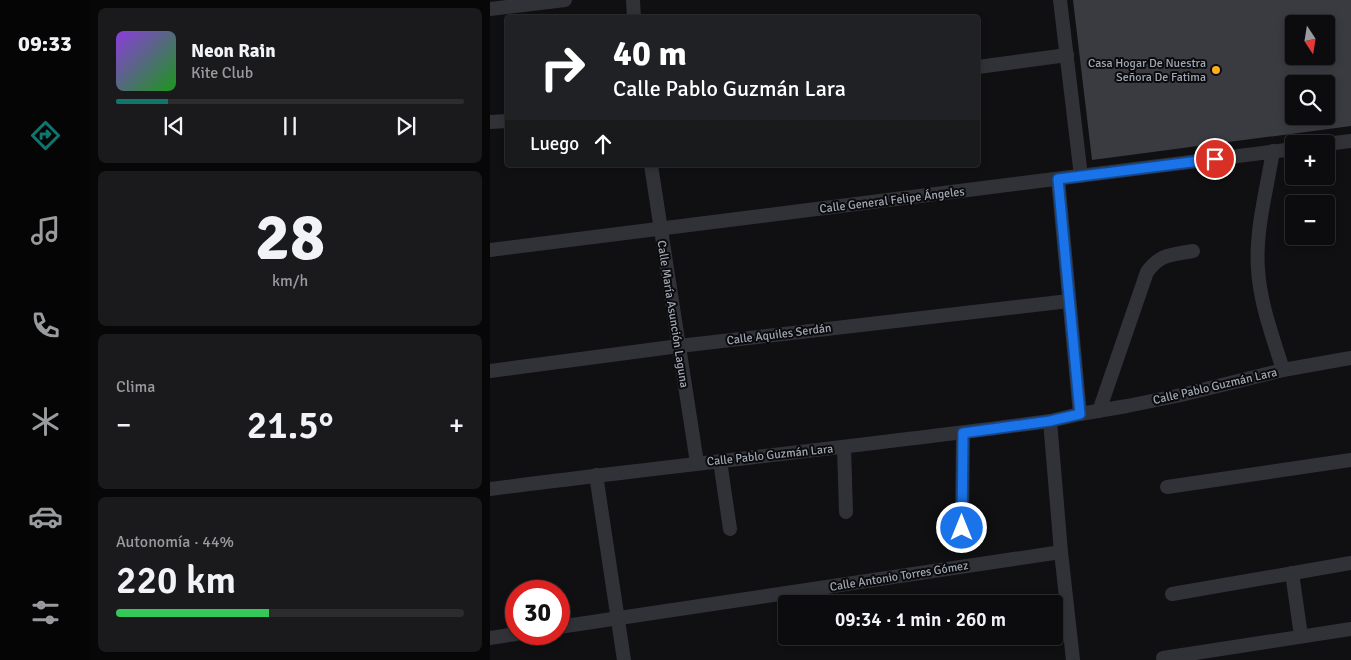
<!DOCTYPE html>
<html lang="es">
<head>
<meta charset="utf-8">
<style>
	:root { --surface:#0c0c0e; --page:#1a1a1c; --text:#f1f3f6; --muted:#9a9b9e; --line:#2c2c2e; --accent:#0f766e }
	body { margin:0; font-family:Signika,sans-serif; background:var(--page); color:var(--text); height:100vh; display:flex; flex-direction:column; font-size:19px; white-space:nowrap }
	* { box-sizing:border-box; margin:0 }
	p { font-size:16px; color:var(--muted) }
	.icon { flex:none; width:28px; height:28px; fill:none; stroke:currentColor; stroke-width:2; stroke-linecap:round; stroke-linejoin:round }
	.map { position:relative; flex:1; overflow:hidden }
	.side { display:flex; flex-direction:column; gap:8px; padding:8px; background:#070708; width:400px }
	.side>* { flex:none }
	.guide { position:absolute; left:15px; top:15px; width:475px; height:152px; border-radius:5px; box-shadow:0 2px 8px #0003,0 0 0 1px var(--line); background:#202124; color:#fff; overflow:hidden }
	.needle { width:32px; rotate:168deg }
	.fabs { position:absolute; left:795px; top:15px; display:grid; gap:10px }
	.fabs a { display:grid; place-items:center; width:50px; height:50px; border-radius:5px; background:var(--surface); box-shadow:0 2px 8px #0003,0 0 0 1px var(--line); font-size:25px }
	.speed { position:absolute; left:15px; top:580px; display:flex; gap:10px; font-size:25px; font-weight:700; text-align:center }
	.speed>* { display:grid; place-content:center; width:65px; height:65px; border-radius:50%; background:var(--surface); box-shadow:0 2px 8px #0003,0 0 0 1px var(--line); line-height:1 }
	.speed .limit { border:8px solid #d22; background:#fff; color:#111 }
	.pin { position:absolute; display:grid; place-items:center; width:42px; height:42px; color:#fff; margin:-21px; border:2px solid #fff; border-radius:50%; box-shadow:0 1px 5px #0007 }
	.me { position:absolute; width:55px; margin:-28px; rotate:0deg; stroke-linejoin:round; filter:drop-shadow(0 0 4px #0008) }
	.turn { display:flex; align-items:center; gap:18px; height:105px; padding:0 25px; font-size:22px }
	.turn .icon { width:65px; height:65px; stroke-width:2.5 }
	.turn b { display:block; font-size:35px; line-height:42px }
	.then { display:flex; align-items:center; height:48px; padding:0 25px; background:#0003; gap:10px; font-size:19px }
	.big { font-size:38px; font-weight:600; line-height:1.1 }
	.side .card { flex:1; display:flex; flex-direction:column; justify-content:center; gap:8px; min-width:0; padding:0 18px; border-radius:8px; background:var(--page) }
	.side .dial { align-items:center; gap:0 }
	.dial b { font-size:65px; line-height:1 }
	.song { display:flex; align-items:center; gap:15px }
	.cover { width:60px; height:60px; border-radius:8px; background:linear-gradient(135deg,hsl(270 70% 55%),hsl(120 70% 35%)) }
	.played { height:5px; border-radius:2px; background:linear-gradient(90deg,var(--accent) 15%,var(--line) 15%) }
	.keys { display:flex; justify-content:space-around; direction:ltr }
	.heat { display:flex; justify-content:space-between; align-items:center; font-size:28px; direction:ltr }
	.charge { height:8px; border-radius:4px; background:linear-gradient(90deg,#34c759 44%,var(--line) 0) }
	.trip { position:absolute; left:288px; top:595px; width:285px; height:50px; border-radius:5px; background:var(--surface); box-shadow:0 2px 8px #0003,0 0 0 1px var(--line); font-weight:600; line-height:50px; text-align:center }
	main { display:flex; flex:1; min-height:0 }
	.tabs { display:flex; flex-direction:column; width:90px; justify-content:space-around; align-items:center; background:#050506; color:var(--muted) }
	.tabs .icon { width:35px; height:35px }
	.tabs .active { color:var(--accent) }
	.tabs b { font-size:22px; color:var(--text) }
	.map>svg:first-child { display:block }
</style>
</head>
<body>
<main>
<nav class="tabs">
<b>09:33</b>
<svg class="icon active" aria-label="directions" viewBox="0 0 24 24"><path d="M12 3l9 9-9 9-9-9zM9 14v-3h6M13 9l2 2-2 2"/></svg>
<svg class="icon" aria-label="music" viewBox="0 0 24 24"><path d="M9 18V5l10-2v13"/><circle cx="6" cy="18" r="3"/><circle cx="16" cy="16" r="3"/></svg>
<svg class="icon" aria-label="phone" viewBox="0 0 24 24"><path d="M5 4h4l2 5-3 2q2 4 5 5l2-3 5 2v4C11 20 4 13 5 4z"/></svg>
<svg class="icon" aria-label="climate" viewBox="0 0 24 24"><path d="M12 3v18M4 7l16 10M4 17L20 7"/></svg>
<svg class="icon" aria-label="car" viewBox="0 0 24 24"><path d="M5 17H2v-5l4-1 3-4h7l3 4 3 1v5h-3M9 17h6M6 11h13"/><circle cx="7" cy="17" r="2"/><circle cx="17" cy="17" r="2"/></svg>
<svg class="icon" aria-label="filters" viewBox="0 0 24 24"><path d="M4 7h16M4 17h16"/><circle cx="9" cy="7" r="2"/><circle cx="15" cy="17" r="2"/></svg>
</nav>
<section class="side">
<div class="card">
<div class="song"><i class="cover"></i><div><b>Neon Rain</b><p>Kite Club</p></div></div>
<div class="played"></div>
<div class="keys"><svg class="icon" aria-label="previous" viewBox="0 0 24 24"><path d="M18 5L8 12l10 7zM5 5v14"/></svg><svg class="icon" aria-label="pause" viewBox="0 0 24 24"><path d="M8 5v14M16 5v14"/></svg><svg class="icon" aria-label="next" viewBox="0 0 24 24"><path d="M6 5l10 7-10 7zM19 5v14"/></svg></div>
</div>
<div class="card dial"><b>28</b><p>km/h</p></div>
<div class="card"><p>Clima</p>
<div class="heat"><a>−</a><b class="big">21.5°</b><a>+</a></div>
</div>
<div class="card"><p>Autonomía · 44%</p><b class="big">220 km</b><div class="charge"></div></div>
</section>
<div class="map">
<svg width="861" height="660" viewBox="0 0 861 660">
	<rect width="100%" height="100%" fill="#101012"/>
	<path fill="#3a3b40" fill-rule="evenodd" d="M583 0H861V126L602 160ZM804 24H836V56H804ZM804 84H836V116H804Z"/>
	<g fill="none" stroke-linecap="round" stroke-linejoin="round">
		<g stroke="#313237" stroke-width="14">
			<polyline points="143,0 144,18"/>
			<polyline points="570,0 591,176"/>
			<polyline points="0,9 75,0"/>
			<polyline points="488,67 577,55"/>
			<polyline points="0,122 18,121"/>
			<polyline points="836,144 861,141"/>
			<path d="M783 151C777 188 765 232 768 269 770 304 783 337 793 370"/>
			<polyline points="161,165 207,463"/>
			<polyline points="568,179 590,414"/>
			<polyline points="0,250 804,149"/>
			<polyline points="0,371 189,346 579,301"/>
			<path d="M609 411 657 272C671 253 682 255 703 251"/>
			<polyline points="560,421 571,552 583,660"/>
			<polyline points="354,447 356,512"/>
			<polyline points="230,461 240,529"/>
			<polyline points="106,475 134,660"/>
			<polyline points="677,487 861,460"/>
			<path d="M0 489C186 465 373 446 560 421L590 414 637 406 691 395 793 370 861 358"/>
			<polyline points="472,528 473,433"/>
			<polyline points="802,573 811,636"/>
			<polyline points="682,594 861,563"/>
			<polyline points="69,627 571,552"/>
			<polyline points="0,638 26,634"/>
			<polyline points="673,658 861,629"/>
		</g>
	</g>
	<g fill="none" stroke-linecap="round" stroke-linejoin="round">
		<g stroke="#114b97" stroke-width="12">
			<polyline id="route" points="472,528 473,433 560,421 590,414 568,179 725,159"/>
		</g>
		<use href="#route" stroke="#1a73e8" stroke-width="9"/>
	</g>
	<circle fill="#ffae1b" stroke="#0b0b0d" stroke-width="2" cx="726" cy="70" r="5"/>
	<g text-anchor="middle" stroke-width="4" stroke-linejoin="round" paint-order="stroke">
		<g font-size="12" fill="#a0a7b4" stroke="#0b0b0d" text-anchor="end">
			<text x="716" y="67">Casa Hogar De Nuestra<tspan x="716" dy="14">Señora De Fatima</tspan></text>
		</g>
		<g font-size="12" fill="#a0a7b4" stroke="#0b0b0d">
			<text transform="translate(402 200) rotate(-7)" y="4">Calle General Felipe Ángeles</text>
			<text transform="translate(183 314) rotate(81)" y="4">Calle María Asunción Laguna</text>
			<text transform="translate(289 334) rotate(-7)" y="4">Calle Aquiles Serdán</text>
			<text transform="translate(725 386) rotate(-13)" y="4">Calle Pablo Guzmán Lara</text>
			<text transform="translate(280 455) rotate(-6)" y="4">Calle Pablo Guzmán Lara</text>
			<text transform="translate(409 576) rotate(-9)" y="4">Calle Antonio Torres Gómez</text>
		</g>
	</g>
</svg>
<div class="fabs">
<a><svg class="needle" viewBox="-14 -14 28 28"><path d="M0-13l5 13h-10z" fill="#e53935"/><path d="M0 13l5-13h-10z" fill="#9a9b9e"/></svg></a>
<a><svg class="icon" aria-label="search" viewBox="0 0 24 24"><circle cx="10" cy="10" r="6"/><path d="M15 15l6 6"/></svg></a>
<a>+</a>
<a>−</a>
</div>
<div class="speed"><div class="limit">30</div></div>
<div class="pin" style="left:725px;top:159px;background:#d93025"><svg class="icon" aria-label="arrive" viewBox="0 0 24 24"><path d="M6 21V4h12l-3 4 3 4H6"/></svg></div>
<svg class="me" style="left:472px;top:528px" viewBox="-20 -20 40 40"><circle r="17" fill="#1a73e8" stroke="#fff" stroke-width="3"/><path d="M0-11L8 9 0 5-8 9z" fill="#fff"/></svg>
<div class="trip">09:34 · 1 min · 260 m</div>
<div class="guide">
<div class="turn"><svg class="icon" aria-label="right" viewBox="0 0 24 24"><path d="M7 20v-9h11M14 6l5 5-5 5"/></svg><div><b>40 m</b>Calle Pablo Guzmán Lara</div></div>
<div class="then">Luego<svg class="icon" aria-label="ahead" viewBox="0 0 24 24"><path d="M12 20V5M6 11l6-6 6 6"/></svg></div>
</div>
</div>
</main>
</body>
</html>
